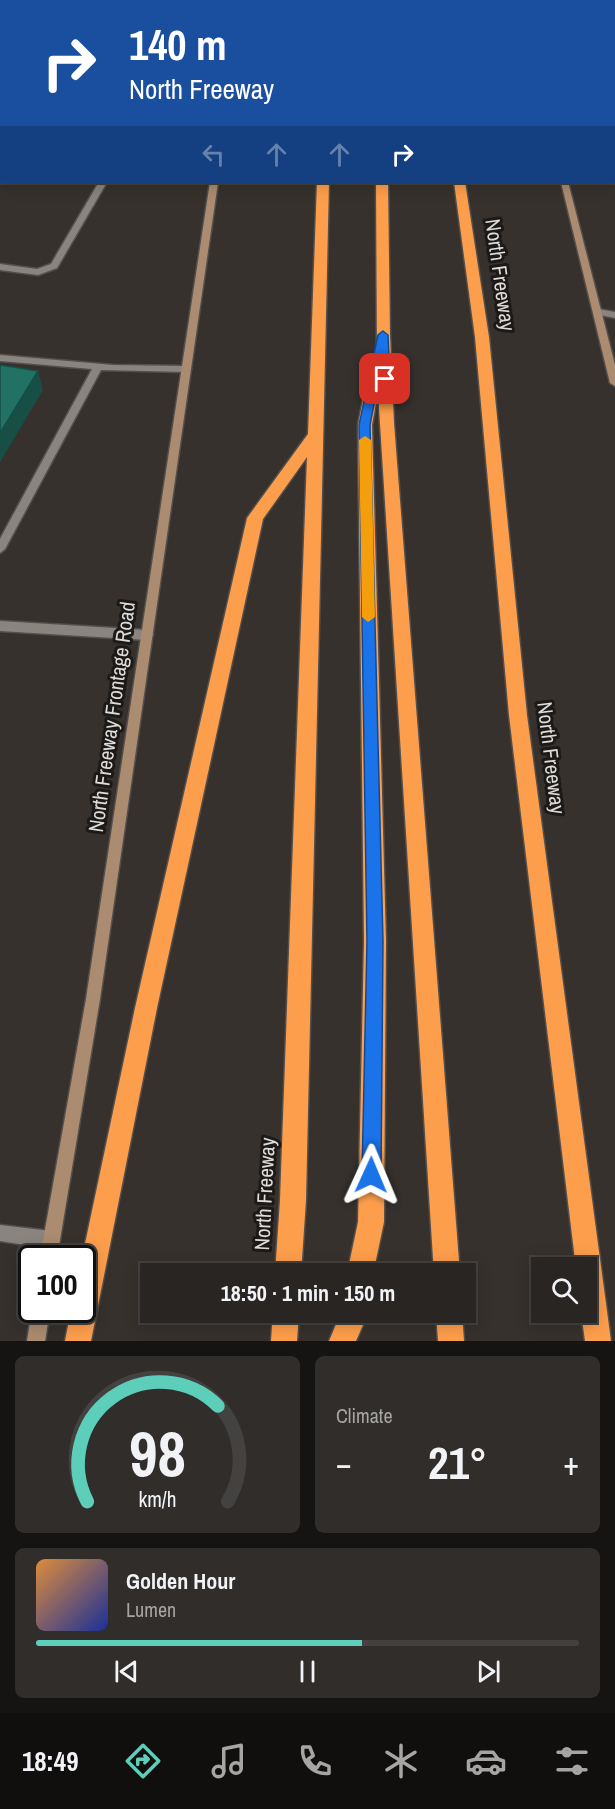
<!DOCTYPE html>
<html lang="en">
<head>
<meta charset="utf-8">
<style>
	:root { --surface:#282522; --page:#302d2a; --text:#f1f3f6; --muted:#a5a5a5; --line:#444240; --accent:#5cceba }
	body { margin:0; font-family:"Archivo Narrow",sans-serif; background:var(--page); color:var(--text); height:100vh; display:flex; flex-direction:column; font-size:22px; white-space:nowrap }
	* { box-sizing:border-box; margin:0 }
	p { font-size:20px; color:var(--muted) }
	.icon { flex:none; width:33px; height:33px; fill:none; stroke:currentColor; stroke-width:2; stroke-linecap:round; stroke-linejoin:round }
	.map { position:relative; height:1341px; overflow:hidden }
	.side { display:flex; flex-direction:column; gap:15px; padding:15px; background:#161413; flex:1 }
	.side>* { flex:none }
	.top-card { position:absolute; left:0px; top:0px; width:615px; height:183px; box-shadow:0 3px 15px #0003,0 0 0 2px var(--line); background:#1a4fa0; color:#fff; overflow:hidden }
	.controls { position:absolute; left:531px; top:1257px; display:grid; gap:12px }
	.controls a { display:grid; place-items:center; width:66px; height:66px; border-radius:0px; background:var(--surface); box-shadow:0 3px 15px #0003,0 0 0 2px var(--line); font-size:30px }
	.speed { position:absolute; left:18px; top:1245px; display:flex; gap:12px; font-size:30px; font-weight:700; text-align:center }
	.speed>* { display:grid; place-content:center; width:78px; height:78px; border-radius:50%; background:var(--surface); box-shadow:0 3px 15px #0003,0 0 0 2px var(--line); line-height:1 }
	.speed .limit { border:3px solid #111; border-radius:9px; background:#fff; color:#111 }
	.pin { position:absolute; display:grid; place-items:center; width:51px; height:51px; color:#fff; margin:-26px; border-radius:12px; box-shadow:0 3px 9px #0006 }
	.me { position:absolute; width:66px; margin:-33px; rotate:1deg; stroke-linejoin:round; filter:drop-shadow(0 0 4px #0008) }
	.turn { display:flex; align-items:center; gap:21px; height:126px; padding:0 30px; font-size:27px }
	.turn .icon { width:78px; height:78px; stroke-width:2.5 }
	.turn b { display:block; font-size:42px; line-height:51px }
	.lanes { display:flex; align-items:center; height:57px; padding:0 30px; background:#0003; justify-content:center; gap:30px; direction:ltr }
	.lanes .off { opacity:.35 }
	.big { font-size:45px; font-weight:700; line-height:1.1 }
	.side .tile { flex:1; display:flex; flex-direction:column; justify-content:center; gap:9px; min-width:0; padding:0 21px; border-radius:9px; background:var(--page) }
	.side .dial { align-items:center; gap:0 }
	.dial svg { height:156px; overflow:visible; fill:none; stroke:var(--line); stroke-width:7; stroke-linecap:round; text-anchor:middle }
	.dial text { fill:var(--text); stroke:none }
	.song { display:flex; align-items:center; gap:18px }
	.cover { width:72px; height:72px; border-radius:9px; background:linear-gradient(135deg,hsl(30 70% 55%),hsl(230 70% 35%)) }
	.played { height:6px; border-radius:3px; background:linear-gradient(90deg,var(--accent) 60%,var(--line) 60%) }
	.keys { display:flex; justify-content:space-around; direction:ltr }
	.heat { display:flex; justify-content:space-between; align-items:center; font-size:33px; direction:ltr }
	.side .tiles { flex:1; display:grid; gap:15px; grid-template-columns:1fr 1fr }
	.tile:last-child { grid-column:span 2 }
	.trip { position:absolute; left:140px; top:1263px; width:336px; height:60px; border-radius:0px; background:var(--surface); box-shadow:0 3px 15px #0003,0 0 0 2px var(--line); font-weight:700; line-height:60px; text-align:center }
	.tabs { display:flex; height:96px; justify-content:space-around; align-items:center; background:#100f0e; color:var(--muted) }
	.tabs .icon { width:42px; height:42px }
	.tabs .selected { color:var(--accent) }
	.tabs b { font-size:27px; color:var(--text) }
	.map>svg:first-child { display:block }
</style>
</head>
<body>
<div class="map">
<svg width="615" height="1341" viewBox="0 0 615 1341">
	<rect width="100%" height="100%" fill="#36312d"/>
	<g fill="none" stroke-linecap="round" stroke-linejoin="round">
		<g stroke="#544f4c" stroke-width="3">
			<g id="lane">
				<polygon points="170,0 176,0 169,2"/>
				<polygon points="99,182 107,182 57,268 38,275 0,270 0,264 37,269 51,264"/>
				<polygon points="0,355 113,365 186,366 191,369 186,372 101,370 5,549 0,553 0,539 92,369 0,361"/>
				<polygon points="0,621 147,630 151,632 153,635 151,638 147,640 0,631"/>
				<polygon points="0,1225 51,1231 57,1234 60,1240 57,1246 51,1249 0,1241"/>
			</g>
		</g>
		<g stroke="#544f4c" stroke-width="3">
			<g id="street">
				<rect x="614" y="93" width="1" height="4"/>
				<polygon points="598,309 615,312 615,318 595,314 594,312"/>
			</g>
		</g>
		<g stroke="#544f4c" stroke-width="3">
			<g id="secondary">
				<rect x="242" y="0" width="6" height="2"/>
				<rect x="510" y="0" width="6" height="2"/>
				<polygon points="210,182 218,182 100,999 57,1258 40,1258 86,999"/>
				<polygon points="561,182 568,182 615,365 615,386 610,383"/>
				<polygon points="32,1310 50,1310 45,1341 27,1341"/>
			</g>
		</g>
		<g stroke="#544f4c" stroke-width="3">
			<g id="highway">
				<rect x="320" y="0" width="10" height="2"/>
				<rect x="372" y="0" width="10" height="2"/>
				<rect x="427" y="0" width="10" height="2"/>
				<polygon points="317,182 329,182 306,1200 301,1274 275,1274 280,1200 307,457 263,519 157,1008 91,1341 65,1341 71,1310 82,1310 82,1258 135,1008 247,518 308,434"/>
				<polygon points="376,182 388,182 390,335 394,423 460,1274 434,1274 378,392 372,425 386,941 384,1222 373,1274 347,1274 358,1222 364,941 358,425 370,363 377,359"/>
				<polygon points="454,182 465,182 489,337 527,715 611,1341 585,1341 581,1312 586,1312 586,1268 576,1268 509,715 475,337"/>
				<polygon points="273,1312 299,1312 297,1341 271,1341"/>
				<polygon points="339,1312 365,1312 363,1325 356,1341 329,1341 337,1322"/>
				<polygon points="436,1312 462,1312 464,1341 438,1341"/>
			</g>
		</g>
		<use href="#lane" fill="#8a847f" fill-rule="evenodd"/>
		<use href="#street" fill="#8a847f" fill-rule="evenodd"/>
		<use href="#secondary" fill="#ac8c70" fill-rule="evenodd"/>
		<use href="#highway" fill="#fd9e4c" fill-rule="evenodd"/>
	</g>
	<polygon fill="#174f47" points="38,371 43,390 0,462 0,433"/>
	<polygon fill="#217165" stroke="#174f47" stroke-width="1.5" points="0,365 38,371 0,433"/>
	<polygon fill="#1a73e8" stroke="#114b97" stroke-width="1.5" points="383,331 388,335 390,379 385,382 379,378 370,425 383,941 381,1175 378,1182 371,1185 365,1182 362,1175 367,941 359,425 378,335"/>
	<polygon fill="#f59e0b" points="365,436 371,440 375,617 368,622 362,617 359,440"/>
	<g text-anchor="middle" stroke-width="6" stroke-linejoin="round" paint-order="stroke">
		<g font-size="21" fill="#dedbd8" stroke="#1c1a18">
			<text transform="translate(500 275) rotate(82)" y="7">North Freeway</text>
			<text transform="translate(112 717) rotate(-82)" y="7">North Freeway Frontage Road</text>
			<text transform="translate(551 758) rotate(83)" y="7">North Freeway</text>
			<text transform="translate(265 1194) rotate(-87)" y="7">North Freeway</text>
		</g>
	</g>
</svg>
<div class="controls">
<a><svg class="icon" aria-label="search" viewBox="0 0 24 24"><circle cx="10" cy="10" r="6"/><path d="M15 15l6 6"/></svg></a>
</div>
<div class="speed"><div class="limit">100</div></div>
<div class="pin" style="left:385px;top:379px;background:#d93025"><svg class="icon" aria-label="arrive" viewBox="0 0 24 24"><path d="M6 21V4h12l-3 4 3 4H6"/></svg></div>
<svg class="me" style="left:371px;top:1175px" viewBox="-20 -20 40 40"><path d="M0-17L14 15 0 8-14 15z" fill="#1a73e8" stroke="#fff" stroke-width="4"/></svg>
<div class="trip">18:50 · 1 min · 150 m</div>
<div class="top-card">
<div class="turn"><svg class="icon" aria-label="right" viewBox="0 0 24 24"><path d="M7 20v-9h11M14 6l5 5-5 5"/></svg><div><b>140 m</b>North Freeway</div></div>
<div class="lanes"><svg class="icon off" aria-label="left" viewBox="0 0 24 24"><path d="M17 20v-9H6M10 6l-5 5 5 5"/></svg><svg class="icon off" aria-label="ahead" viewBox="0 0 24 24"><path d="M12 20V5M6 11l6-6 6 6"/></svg><svg class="icon off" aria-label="ahead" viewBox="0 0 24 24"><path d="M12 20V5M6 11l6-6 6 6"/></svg><svg class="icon" aria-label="right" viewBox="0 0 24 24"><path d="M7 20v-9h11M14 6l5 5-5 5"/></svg></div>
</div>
</div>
<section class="side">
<div class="tiles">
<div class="tile dial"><svg viewBox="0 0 100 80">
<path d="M14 69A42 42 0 1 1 86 69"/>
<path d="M14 69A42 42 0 0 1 81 20" stroke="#5cceba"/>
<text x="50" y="56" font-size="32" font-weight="700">98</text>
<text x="50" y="72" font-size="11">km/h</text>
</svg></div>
<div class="tile"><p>Climate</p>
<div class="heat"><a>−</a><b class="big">21°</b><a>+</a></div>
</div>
<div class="tile">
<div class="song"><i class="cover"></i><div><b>Golden Hour</b><p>Lumen</p></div></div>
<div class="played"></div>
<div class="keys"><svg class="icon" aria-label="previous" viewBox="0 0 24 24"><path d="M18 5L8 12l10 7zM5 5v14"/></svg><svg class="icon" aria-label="pause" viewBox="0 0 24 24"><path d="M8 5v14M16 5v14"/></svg><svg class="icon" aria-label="next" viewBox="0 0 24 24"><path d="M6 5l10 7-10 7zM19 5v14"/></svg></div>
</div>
</div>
</section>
<nav class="tabs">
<b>18:49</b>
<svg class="icon selected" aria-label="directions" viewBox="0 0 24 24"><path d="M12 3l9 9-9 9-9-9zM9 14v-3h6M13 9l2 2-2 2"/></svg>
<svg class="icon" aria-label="music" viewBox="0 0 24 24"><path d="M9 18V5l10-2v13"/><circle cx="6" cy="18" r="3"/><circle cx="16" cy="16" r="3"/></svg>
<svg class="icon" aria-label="phone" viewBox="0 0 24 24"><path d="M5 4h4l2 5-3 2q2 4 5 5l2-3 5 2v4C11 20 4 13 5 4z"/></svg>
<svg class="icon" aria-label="climate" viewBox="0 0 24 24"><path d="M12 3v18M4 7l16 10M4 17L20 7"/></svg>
<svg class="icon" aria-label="car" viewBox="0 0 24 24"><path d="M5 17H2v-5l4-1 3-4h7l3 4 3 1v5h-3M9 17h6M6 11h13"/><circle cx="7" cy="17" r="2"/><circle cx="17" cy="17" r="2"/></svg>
<svg class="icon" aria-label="filters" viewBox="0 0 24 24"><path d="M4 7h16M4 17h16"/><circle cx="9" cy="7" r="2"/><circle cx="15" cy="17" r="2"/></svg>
</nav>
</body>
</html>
